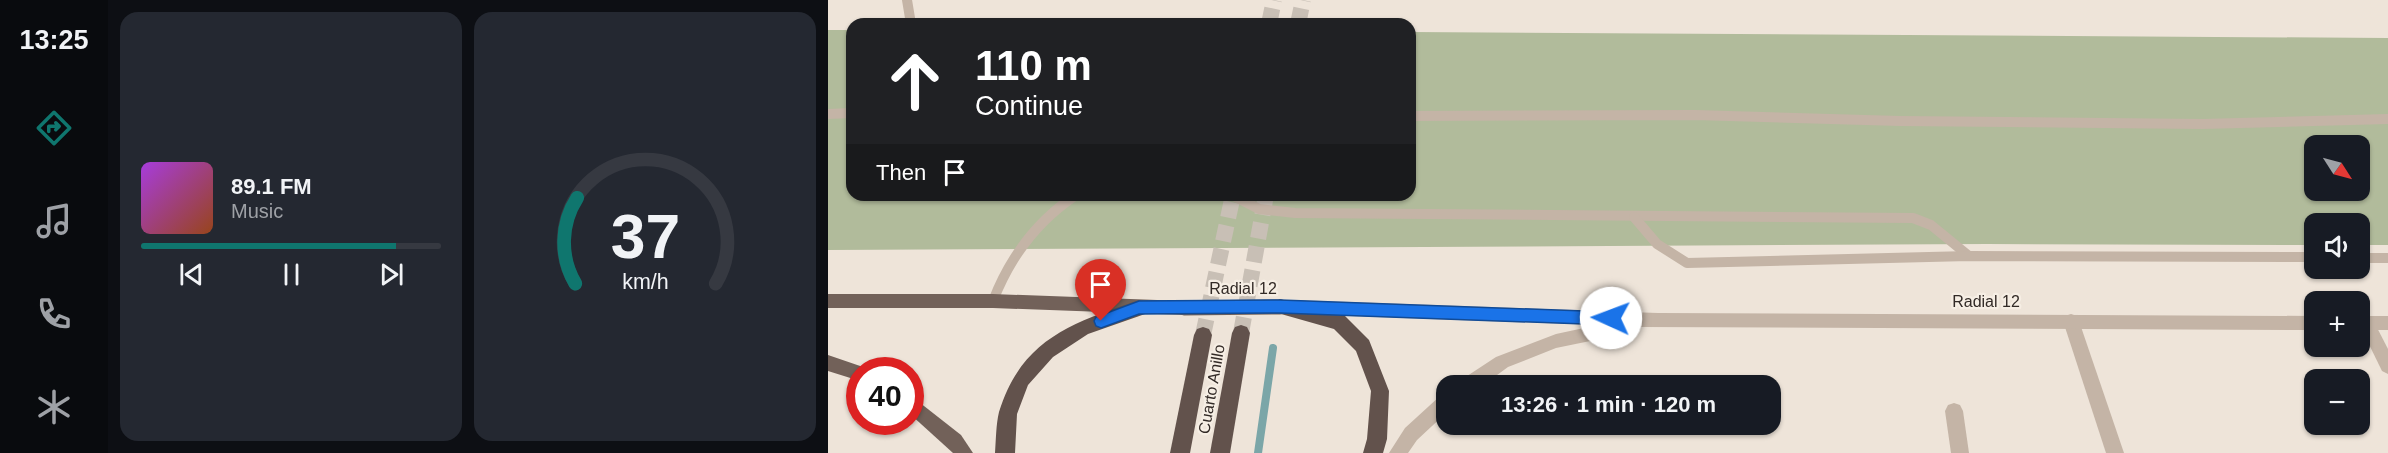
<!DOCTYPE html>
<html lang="en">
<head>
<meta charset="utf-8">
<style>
	:root { --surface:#171b24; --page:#242831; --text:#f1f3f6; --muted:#9ea1a6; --line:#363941; --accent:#0f766e }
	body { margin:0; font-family:Arial,sans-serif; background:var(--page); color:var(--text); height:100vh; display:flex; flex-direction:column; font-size:22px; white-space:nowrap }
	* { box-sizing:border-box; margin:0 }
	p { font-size:20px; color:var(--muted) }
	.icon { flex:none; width:33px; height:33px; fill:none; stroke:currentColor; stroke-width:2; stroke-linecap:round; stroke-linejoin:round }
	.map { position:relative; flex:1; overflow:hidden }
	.side { display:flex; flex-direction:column; gap:12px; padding:12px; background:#0d0f14; width:720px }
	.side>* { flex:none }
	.banner { position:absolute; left:18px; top:18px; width:570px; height:183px; border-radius:18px; box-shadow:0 2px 4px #0004; background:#202124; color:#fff; overflow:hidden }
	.needle { width:39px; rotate:126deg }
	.tools { position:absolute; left:1476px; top:135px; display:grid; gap:12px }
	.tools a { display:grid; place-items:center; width:66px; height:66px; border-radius:12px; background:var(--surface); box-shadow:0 2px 4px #0004; font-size:30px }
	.speed { position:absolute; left:18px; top:357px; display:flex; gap:12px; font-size:30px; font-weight:700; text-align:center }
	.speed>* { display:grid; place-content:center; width:78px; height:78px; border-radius:50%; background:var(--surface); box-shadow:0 2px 4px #0004; line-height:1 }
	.speed .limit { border:9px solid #d22; background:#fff; color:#111 }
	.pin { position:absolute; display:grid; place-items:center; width:51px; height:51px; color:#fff; margin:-62px -26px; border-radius:50% 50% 50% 0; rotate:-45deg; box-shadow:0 0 6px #0007 }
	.pin .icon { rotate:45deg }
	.me { position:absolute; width:66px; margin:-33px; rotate:272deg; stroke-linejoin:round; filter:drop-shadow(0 0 4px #0008) }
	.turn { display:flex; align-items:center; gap:21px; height:126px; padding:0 30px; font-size:27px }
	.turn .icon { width:78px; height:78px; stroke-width:2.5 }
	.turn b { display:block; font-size:42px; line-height:51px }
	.then { display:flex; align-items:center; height:57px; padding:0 30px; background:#0003; gap:12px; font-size:22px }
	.side .widget { flex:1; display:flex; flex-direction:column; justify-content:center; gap:9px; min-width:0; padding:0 21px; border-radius:18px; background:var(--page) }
	.side .dial { align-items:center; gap:0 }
	.dial svg { height:156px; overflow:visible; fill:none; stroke:var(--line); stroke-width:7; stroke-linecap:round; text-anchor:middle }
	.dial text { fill:var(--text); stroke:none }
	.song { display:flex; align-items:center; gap:18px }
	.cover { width:72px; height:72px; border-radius:9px; background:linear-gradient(135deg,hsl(280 70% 55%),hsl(20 70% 35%)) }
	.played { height:6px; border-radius:3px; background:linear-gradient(90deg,var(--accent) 85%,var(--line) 85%) }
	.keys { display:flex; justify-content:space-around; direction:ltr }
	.side .tiles { flex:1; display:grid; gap:12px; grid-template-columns:repeat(2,1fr) }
	.trip { position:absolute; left:608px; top:375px; width:345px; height:60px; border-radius:18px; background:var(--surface); box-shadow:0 2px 4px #0004; font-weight:800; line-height:60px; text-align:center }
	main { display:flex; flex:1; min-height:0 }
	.dock { display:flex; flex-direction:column; width:108px; justify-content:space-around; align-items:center; background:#090b0e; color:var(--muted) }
	.dock .icon { width:42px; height:42px }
	.dock .on { color:var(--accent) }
	.dock b { font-size:27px; color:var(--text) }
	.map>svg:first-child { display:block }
</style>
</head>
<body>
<main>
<nav class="dock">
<b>13:25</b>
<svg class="icon on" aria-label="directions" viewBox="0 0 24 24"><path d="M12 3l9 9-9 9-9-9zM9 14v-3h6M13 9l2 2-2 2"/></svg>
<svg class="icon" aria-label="music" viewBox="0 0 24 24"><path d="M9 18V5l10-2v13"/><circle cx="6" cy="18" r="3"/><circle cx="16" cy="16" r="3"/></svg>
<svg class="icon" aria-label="phone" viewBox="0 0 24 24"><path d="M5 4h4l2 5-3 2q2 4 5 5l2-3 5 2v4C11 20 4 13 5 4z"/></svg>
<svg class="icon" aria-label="climate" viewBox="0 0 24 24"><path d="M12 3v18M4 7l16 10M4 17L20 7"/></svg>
</nav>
<section class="side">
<div class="tiles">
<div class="widget">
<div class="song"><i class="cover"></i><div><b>89.1 FM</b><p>Music</p></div></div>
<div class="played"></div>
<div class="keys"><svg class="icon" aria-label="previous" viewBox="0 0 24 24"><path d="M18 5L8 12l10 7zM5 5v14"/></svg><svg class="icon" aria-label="pause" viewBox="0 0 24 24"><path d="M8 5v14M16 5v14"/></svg><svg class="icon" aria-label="next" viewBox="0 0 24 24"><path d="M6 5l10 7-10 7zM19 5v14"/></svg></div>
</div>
<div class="widget dial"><svg viewBox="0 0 100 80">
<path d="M14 69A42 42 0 1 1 86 69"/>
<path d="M14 69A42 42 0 0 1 15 25" stroke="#0f766e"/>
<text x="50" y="56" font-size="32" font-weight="700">37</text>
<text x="50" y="72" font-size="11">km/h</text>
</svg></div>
</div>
</section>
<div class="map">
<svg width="1560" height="453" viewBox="0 0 1560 453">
	<rect width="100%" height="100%" fill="#eee4d9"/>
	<path fill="#b1bb9b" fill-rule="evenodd" d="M0 30H24V195H582V32L1560 38V245H1532V224H1486V245L1159 244 0 250ZM1486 146H1532V190H1486Z"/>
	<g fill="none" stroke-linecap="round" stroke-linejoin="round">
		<polyline stroke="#7ba6a8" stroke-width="8" points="430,453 445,348"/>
		<g stroke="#c8bfb5" stroke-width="16" stroke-dasharray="16 8" stroke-linecap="butt">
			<polyline points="441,24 446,0"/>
			<polyline points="470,24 475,0"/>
			<polyline points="413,333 438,195"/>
			<polyline points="375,335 405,195"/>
		</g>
		<g stroke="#c4b4a6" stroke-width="10">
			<polyline points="79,0 83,24"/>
			<polyline points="0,114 24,113"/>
			<polyline points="582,116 867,115 1072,121 1374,124 1560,119"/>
			<polyline points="404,195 431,209 467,213 1085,218 1103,225 1141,256"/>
			<polyline points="806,217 829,244 859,263 1141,256 1486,257"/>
			<polyline points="1532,258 1560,258"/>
			<path d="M165 301C182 257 209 221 248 195"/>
		</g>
		<g fill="#c4b4a6" fill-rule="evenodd">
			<polygon points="1243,314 1249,316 1251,321 1296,453 1278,453 1235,321 1237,316"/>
			<polygon points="1538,316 1544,318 1560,349 1560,374 1554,371 1532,326 1532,318"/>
			<polygon points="1126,403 1132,405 1135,411 1141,453 1123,453 1117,411 1120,405"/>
		</g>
		<g fill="#c4b4a6" fill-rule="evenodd">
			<polygon points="467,300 830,313 1486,316 1486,330 813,327 812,330 806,332 728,348 680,367 654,386 631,386 633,380 668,357 728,334 770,325 467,314 461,312 459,307 461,302"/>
			<rect x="1532" y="316" width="28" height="14"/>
			<polygon points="618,394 618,413 589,440 580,453 561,453 577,428 612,396"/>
		</g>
		<g fill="#726159" fill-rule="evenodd">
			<polygon points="0,294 165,294 356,301 362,303 364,308 362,313 356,315 165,308 0,308"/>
			<polygon points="0,355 38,368 39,370 32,370 32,381 0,371"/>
			<polygon points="82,395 133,435 145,453 125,453 82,414"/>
		</g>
		<g fill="#62524c" fill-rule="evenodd">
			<polygon points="452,299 517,316 541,340 561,391 559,439 555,453 535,453 539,439 543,391 528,351 506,329 446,312 443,307 446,302"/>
			<path d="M311 300 317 302 320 308 317 314 260 334 225 357 200 385 189 414 187 453H167C168 440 168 424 171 412 194 338 245 323 311 300Z"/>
			<polygon points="413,325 419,327 422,333 402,453 382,453 404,333 407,327"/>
			<polygon points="375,327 381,329 384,335 362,453 342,453 366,335 369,329"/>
		</g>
		<polyline stroke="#726159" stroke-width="15" points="356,308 452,307"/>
	</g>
	<polygon fill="#1a73e8" stroke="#114b97" stroke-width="1.5" points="452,300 783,312 788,314 790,318 788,323 783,325 452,313 311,314 273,328 268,326 266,321 268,317 311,301"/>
	<g text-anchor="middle" stroke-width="4.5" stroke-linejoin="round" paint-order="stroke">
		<g font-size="16" fill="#322a26" stroke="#f6eee4">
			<text x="415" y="294">Radial 12</text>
			<text x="1158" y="307">Radial 12</text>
			<text transform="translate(383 389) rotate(-80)" y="6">Cuarto Anillo</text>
		</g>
	</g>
</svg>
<div class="tools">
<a><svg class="needle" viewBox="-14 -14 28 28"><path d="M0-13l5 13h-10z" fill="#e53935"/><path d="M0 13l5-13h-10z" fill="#9ea1a6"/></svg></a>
<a><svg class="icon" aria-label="sound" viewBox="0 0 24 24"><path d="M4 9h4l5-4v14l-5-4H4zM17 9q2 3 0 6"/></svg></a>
<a>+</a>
<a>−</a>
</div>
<div class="speed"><div class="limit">40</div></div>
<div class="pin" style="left:273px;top:321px;background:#d93025"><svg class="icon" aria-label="arrive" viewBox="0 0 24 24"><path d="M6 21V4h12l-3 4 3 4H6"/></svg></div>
<svg class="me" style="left:783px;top:318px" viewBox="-20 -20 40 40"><circle r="19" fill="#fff"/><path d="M0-13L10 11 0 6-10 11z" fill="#1a73e8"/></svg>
<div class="trip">13:26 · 1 min · 120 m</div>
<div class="banner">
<div class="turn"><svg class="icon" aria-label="ahead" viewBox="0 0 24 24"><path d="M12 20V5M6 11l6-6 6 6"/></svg><div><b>110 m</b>Continue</div></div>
<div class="then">Then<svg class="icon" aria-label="arrive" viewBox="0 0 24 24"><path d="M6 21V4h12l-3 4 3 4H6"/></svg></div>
</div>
</div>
</main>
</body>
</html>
